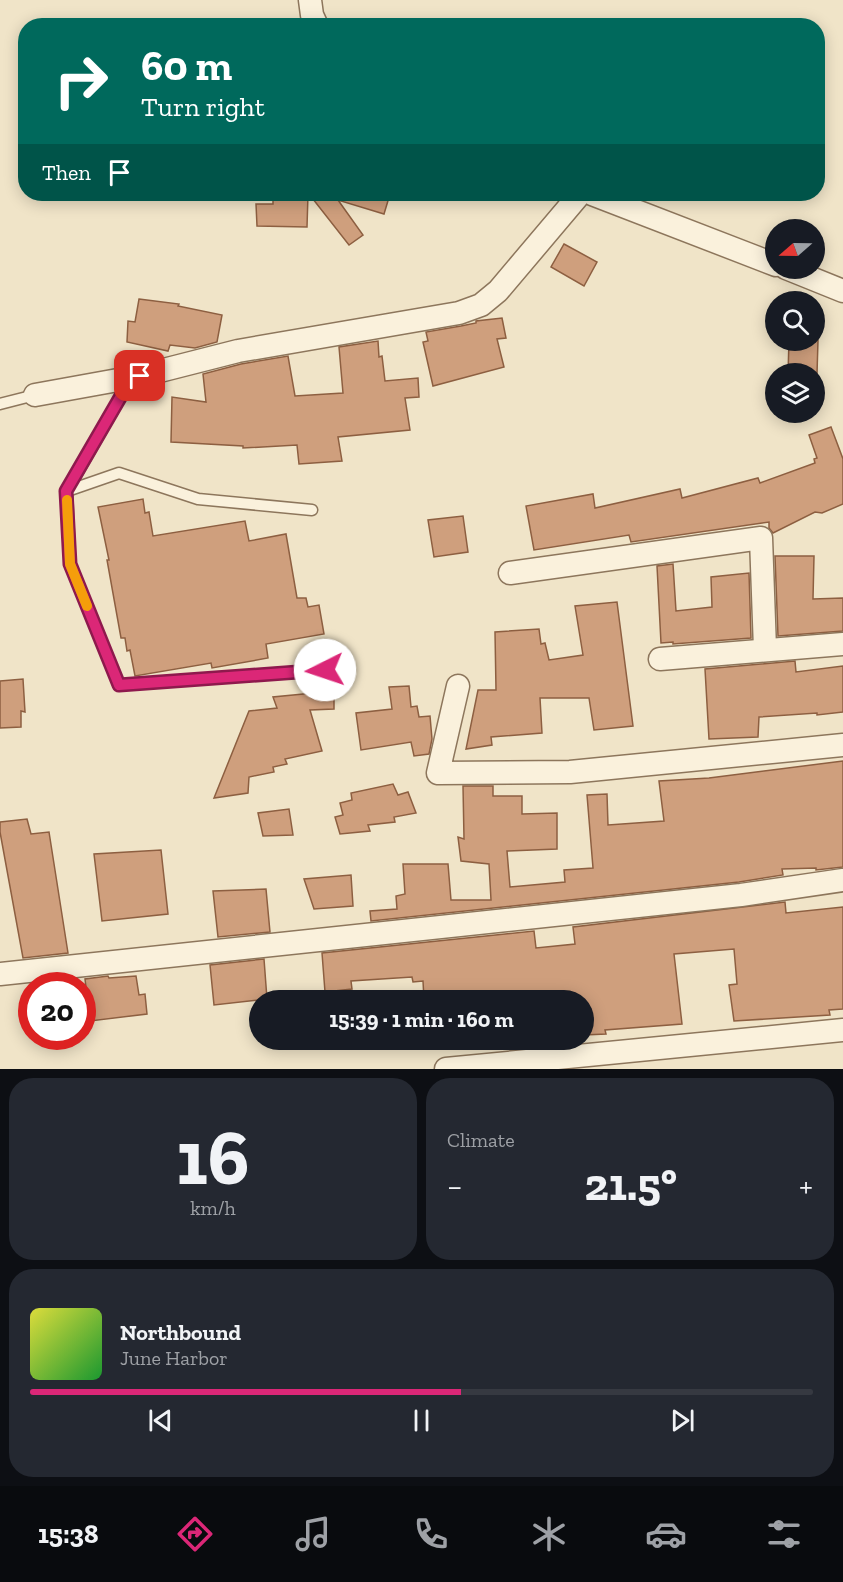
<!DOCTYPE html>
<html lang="en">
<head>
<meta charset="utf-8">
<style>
	:root { --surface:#171b24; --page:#242831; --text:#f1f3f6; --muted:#9ea1a6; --line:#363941; --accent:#db2777 }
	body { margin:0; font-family:"Zilla Slab",serif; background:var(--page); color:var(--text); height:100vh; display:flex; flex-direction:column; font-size:22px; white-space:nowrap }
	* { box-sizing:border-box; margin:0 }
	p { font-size:20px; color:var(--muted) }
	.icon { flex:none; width:33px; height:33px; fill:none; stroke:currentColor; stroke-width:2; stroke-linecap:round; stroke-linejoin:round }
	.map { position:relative; height:1069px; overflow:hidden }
	.drawer { display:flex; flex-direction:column; gap:9px; padding:9px; background:#0d0f14; flex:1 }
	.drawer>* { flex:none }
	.top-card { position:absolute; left:18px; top:18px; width:807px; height:183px; border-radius:24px; box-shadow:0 3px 15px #0003; background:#00695c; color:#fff; overflow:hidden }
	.needle { width:39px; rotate:250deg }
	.tools { position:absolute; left:765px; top:219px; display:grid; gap:12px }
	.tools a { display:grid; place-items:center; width:60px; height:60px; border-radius:50%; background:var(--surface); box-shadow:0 3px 15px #0003; font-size:30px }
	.speed { position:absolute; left:18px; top:972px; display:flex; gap:12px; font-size:30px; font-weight:700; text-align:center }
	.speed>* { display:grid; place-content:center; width:78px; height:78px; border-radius:50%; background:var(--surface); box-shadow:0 3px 15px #0003; line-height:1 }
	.speed .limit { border:9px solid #d22; background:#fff; color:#111 }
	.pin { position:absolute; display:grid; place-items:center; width:51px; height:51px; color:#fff; margin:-26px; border-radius:12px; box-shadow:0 3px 9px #0006 }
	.me { position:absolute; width:66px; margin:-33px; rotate:266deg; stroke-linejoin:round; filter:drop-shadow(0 0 4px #0008) }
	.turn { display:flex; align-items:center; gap:21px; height:126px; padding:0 24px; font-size:27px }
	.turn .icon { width:78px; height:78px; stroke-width:2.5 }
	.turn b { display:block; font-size:42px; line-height:51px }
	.then { display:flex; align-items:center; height:57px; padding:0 24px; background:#0003; gap:12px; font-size:22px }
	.big { font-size:45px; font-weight:700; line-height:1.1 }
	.drawer .card { flex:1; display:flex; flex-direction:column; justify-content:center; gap:9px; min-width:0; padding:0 21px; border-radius:24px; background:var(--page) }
	.drawer .dial { align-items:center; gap:0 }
	.dial b { font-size:78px; line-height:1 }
	.song { display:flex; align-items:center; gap:18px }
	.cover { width:72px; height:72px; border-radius:9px; background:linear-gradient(135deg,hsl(60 70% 55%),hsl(130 70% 35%)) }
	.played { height:6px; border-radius:3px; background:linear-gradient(90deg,var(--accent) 55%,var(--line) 55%) }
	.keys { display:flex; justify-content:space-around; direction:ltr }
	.heat { display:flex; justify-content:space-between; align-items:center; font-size:33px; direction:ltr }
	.drawer .tiles { flex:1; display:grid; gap:9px; grid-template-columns:1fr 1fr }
	.card:last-child { grid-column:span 2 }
	.trip { position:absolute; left:249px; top:990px; width:345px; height:60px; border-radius:30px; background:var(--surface); box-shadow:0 3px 15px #0003; font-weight:700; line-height:60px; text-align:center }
	.tabs { display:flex; height:96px; justify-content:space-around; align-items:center; background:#090b0e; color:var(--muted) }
	.tabs .icon { width:42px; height:42px }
	.tabs .active { color:var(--accent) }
	.tabs b { font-size:27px; color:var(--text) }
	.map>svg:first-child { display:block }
</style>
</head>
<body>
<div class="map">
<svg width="843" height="1069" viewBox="0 0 843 1069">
	<rect width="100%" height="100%" fill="#f0e4c8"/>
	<g fill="#cf9f7d" stroke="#8d5f41" stroke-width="1.5">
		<polygon points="273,194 308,194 307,227 257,226 256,204 273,204"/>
		<polygon points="309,194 390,194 384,214 338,200 363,235 349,245"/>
		<polygon points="564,244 597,262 584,286 551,267"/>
		<polygon points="139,299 179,304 178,306 222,315 217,342 195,348 170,345 168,351 127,342 128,321 135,322"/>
		<polygon points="502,318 506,338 497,339 504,367 433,386 423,342 428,341 426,332 461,326 476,323 476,321"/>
		<polygon points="789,340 818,340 817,374 788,374"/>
		<polygon points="378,341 379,357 382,356 385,381 418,378 419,397 405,398 410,430 338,437 342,461 299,464 297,445 243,448 243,446 171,442 172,397 206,402 203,374 241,364 288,356 295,396 343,393 339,347"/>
		<polygon points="831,427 843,459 843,504 822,513 815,512 773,533 769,528 769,522 631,542 629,535 534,550 526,506 593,494 595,508 680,489 682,498 758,478 760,483 815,463 814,459 817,458 809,435"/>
		<polygon points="143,499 145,513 149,512 153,536 245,521 249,541 286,534 297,598 306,598 308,607 319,605 324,634 266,644 268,658 212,668 211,663 135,676 130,650 127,651 125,638 121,638 107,560 109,560 98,507"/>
		<polygon points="463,516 468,552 434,557 428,520"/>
		<polygon points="775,556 814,556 813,599 843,598 843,631 778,636"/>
		<polygon points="673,564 676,611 712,607 711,577 749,573 751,638 673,644 673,642 661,643 657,566"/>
		<polygon points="617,602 633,726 594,730 589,698 540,698 542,733 491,737 492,745 466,749 478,690 496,690 495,632 539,629 541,644 545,643 549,660 583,655 575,606"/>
		<polygon points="795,661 796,672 843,666 843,712 817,715 817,713 759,717 758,737 709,739 705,669"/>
		<polygon points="23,679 25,712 21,711 21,727 0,728 0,681"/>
		<polygon points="409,686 411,707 417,706 419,717 430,716 432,739 429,754 414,756 411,742 361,750 356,713 392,709 389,687"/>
		<polygon points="334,691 334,709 310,710 322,751 285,759 287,764 273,767 274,772 249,777 248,793 214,798 249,711 277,708 273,697"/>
		<polygon points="843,761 843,867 816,870 816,868 782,869 783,875 739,882 371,921 370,911 397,909 396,896 405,894 403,864 448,864 451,900 491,900 489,864 461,861 458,837 464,839 463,786 493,786 493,796 522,796 522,814 557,813 557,849 507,851 510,887 565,882 564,870 593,868 587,795 607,794 608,825 664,821 659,781 709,778"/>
		<polygon points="393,784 398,795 408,792 416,813 394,817 395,822 368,825 370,831 340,834 335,817 343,815 340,803 352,800 351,793"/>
		<polygon points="289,809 293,835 263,836 258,813"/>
		<polygon points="27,819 31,834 49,832 68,953 23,958 0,832 0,822"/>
		<polygon points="161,850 168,914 102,921 94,854"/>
		<polygon points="351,875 353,906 314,909 304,879"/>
		<polygon points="266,889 270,932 218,937 213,891"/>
		<polygon points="785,902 786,913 843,907 843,1009 829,1010 830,1015 734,1021 729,985 737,984 734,949 674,954 682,1024 605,1030 606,1034 584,1035 584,1000 424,1000 423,981 413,982 412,977 351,981 352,989 325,992 322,953 534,931 536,948 575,944 573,927"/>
		<polygon points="264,959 267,999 214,1005 210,965"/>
		<polygon points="108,976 109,978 136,976 139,995 145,994 147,1014 90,1021 85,979"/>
	</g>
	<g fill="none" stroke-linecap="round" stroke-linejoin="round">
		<g stroke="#8d765c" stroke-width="13">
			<g id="lane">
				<polyline points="131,379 67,491 70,564 119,685 325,670"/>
				<polyline points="0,404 35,395"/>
				<polyline points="67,491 119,473 198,499 312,510"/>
			</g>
		</g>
		<g stroke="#8d765c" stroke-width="25">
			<g id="street">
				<polyline points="310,0 312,15 317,26"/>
				<polyline points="592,194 776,265"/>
				<polyline points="786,268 843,291"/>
				<polyline points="35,395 140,376 238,351 459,313 481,305 498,291 580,194"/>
				<polyline points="510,573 761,538 765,649"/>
				<polyline points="660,659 843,644"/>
				<polyline points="458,686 438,773 570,772 843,745"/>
				<polyline points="0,974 741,895 843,880"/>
				<polyline points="446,1069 843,1030"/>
			</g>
		</g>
		<use href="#lane" stroke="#faf1dc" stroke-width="10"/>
		<use href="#street" stroke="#faf1dc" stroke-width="22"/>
	</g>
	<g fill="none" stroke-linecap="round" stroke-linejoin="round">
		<g stroke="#8e194d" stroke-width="15">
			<polyline id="route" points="140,376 132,377 66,491 70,564 119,685 325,670"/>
		</g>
		<use href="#route" stroke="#db2777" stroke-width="10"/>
		<polyline stroke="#f59e0b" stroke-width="10" points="67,500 70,564 87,606"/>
	</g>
</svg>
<div class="tools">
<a><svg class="needle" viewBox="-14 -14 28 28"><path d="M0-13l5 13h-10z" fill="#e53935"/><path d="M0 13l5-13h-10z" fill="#9ea1a6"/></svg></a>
<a><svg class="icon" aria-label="search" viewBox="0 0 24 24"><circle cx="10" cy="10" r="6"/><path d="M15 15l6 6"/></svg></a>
<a><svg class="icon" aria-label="layers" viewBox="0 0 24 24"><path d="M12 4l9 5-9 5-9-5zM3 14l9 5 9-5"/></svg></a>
</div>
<div class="speed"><div class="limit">20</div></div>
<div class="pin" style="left:140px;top:376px;background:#d93025"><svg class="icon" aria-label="arrive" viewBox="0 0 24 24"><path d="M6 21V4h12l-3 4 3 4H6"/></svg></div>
<svg class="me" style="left:325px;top:670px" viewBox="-20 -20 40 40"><circle r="19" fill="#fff"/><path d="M0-13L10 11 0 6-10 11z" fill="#db2777"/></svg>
<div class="trip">15:39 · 1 min · 160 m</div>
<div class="top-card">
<div class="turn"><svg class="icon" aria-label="right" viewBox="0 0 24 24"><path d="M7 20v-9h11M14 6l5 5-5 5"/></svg><div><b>60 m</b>Turn right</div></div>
<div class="then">Then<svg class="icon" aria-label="arrive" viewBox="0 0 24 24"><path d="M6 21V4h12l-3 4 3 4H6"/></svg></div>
</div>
</div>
<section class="drawer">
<div class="tiles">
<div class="card dial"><b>16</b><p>km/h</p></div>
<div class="card"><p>Climate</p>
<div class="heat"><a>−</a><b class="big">21.5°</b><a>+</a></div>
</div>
<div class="card">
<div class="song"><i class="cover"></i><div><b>Northbound</b><p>June Harbor</p></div></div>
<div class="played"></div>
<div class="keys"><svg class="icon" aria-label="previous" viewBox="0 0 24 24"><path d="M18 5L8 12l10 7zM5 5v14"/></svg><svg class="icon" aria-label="pause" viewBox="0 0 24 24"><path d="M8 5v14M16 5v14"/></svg><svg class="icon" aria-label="next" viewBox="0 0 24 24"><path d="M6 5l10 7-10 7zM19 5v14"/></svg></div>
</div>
</div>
</section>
<nav class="tabs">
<b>15:38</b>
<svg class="icon active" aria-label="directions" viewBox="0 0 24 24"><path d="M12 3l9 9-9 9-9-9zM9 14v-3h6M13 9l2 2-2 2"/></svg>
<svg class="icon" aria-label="music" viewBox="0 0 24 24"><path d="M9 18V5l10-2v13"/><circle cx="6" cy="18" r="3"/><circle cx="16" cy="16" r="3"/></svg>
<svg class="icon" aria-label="phone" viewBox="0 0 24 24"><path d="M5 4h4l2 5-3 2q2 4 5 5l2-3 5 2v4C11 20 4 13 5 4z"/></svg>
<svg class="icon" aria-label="climate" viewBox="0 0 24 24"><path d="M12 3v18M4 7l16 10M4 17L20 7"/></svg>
<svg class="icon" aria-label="car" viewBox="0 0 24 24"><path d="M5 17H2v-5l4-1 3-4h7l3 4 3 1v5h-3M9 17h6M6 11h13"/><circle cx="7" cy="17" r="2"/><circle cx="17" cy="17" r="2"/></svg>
<svg class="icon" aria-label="filters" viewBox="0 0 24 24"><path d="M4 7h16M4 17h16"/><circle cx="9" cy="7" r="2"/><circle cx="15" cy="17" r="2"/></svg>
</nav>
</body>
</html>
